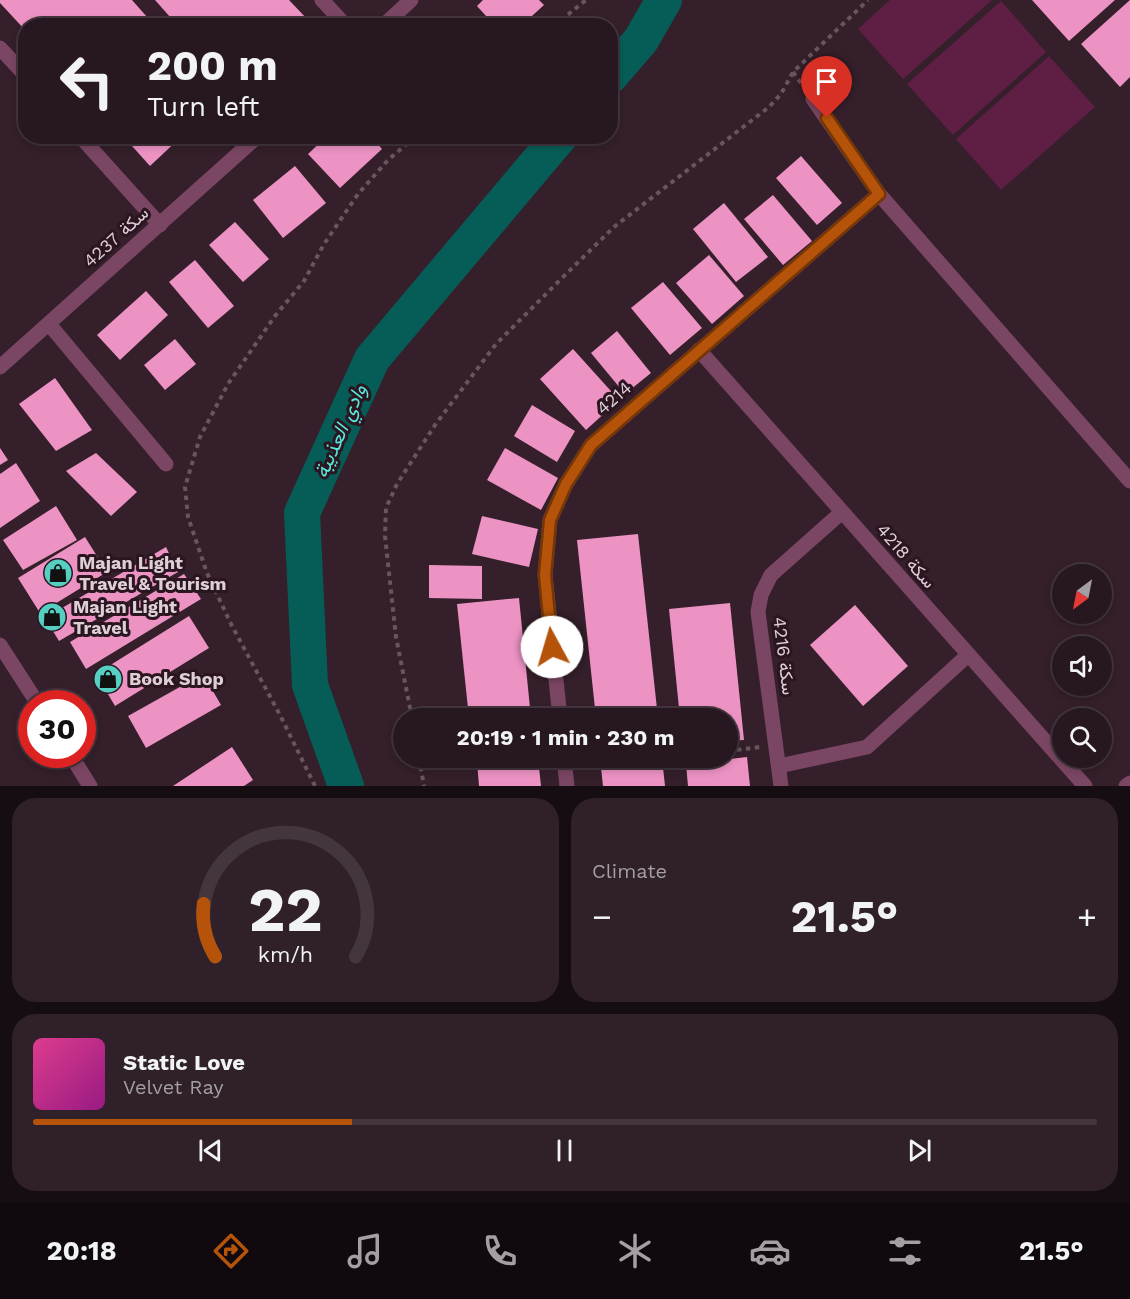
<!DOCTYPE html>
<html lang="en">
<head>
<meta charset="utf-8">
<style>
	:root { --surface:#271720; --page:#2f2029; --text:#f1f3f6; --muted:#a49fa5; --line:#43363e; --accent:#b45309 }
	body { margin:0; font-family:"Work Sans",Vazirmatn,sans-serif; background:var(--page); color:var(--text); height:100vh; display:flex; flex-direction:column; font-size:22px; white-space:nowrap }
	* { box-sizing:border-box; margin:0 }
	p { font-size:20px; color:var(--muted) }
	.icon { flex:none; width:33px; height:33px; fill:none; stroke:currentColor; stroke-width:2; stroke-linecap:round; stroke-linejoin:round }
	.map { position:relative; height:786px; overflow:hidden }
	.panel { display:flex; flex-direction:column; gap:12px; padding:12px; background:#150d12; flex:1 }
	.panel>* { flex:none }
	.top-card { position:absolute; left:18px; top:18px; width:600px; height:126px; border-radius:24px; box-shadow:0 3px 9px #0003,0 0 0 2px var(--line); background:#271720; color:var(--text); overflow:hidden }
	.needle { width:39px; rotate:212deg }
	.tools { position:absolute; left:1052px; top:564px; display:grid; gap:12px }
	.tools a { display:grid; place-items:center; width:60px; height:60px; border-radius:50%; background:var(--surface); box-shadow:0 3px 9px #0003,0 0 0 2px var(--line); font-size:30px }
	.speed { position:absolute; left:18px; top:690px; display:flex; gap:12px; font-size:30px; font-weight:700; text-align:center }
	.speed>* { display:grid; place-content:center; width:78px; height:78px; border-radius:50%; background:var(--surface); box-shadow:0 3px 9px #0003,0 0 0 2px var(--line); line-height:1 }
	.speed .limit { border:9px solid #d22; background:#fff; color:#111 }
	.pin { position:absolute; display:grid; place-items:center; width:51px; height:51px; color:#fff; margin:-62px -26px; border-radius:50% 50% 50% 0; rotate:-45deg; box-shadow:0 0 6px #0007 }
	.pin .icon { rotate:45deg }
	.me { position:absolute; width:66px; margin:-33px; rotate:354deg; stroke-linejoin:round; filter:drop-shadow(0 0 4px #0008) }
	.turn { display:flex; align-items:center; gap:21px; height:126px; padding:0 30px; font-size:27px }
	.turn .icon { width:78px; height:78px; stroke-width:2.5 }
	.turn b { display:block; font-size:42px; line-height:51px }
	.big { font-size:45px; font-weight:700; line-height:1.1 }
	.panel .widget { flex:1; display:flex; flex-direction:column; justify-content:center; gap:9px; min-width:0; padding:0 21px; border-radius:24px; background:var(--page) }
	.panel .dial { align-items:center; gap:0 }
	.dial svg { height:156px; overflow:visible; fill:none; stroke:var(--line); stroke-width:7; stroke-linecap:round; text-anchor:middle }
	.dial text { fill:var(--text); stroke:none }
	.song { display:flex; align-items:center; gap:18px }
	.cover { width:72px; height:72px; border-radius:9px; background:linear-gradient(135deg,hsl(330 70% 55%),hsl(310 70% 35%)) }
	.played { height:6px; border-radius:3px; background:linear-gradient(90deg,var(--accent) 30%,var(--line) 30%) }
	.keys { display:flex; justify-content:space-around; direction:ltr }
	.heat { display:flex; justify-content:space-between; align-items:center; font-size:33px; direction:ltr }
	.panel .tiles { flex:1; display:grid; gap:12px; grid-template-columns:1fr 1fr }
	.widget:last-child { grid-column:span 2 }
	.trip { position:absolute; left:393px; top:708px; width:345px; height:60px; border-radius:30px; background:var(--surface); box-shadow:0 3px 9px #0003,0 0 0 2px var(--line); font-weight:700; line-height:60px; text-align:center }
	.tab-bar { display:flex; height:96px; justify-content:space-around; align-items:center; background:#10090d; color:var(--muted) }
	.tab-bar .icon { width:42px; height:42px }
	.tab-bar .on { color:var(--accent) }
	.tab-bar b { font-size:27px; color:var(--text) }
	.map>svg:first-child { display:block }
</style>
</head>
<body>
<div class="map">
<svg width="1130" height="786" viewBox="0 0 1130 786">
	<rect width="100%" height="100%" fill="#341f2a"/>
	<g fill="#5f1f45">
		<polygon points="890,0 992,0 903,79 858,29"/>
		<polygon points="1001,1 1046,52 953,135 907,84"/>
		<polygon points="1049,56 1095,107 1001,190 956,139"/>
	</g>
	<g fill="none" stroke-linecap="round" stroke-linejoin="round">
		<g stroke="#065d57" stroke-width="36">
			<polyline points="610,76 641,40 664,0"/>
			<polyline points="346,786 310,685 302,513 372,359 560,136"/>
		</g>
	</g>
	<g fill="#ed93c4">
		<polygon points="0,0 132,0 155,26 26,26 26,31 0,3"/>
		<polygon points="155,0 289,0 309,21 304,26 178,26"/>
		<polygon points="483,0 539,0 544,5 521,26 495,26 477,6"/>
		<polygon points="1032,0 1115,0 1069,41"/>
		<polygon points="1130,0 1130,77 1120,87 1081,44"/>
		<polygon points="123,136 182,136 150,166"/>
		<polygon points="327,136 371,136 382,149 340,188 308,154"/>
		<polygon points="801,156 842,203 817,225 776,178"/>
		<polygon points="295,166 326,203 283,238 253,200"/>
		<polygon points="773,195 812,241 783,265 744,219"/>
		<polygon points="724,203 768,257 736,282 693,229"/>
		<polygon points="235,222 269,259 243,282 209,245"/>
		<polygon points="709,255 744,296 712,324 676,283"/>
		<polygon points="195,260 234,306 208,328 169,282"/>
		<polygon points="663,282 702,328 670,355 631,308"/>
		<polygon points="146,291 168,315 120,360 97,335"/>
		<polygon points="617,331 651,373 625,394 591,353"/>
		<polygon points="175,339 196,364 165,390 144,365"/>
		<polygon points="573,349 619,400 586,430 540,379"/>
		<polygon points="55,378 92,430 56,451 19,404"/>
		<polygon points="532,405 575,431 557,462 514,436"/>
		<polygon points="0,448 8,460 0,465"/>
		<polygon points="505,448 558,478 541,510 487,480"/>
		<polygon points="96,453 137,492 111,516 66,471"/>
		<polygon points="16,463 40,501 0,528 0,474"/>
		<polygon points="56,506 77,540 23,570 3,540"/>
		<polygon points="482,516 538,529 529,567 472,554"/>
		<polygon points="638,534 658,718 596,718 577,540"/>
		<polygon points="85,537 107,572 40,613 18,578"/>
		<polygon points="166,547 178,572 59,641 45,618"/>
		<polygon points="429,565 482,566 482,599 429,598"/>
		<polygon points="184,574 201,599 86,669 70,642"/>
		<polygon points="519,598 531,718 469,718 457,604"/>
		<polygon points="730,603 744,740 728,741 728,718 680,718 669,609"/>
		<polygon points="855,605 908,666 863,706 810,645"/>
		<polygon points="189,616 209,648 115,706 96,674"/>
		<polygon points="203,674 221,705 146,748 128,716"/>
		<polygon points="232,747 253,780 244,786 173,786"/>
		<polygon points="747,757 750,786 688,786 686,764"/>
		<polygon points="523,758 538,758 541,786 479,786 477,762"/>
		<polygon points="600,758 662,758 665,786 603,786"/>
	</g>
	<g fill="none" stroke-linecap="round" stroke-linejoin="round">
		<g stroke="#68555e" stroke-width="4" stroke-dasharray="4.5 4.5" stroke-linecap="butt">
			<polyline points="554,26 586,0"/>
			<polyline points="793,72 803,86"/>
			<polyline points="412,718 396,637 385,536 386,508 397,484 435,425 496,344 560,280 614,227 769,107 781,94 793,72 868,0"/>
			<polyline points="728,751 760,747"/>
			<polyline points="419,758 424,786"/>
			<polyline points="315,786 280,715 231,624 207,573 188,517 185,487 200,437 228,384 275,316 304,281 324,244 358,194 388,160 416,136"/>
		</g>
		<g stroke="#7b4663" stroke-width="15">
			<polyline points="322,0 346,26"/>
			<polyline points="383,26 411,0"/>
			<polyline points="0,48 26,76"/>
			<polyline points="813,99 879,194 1130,481"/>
			<polyline points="80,136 160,225"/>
			<polyline points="49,324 166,464"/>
			<polyline points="699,350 1085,786"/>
			<polyline points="0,367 258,136"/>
			<polyline points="0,645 38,704"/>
			<polyline points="560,718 545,575 550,520 566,484 591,445 879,194"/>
			<polyline points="70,754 90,786"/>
			<polyline points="564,758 567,786"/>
			<polyline points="779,766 867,747 968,655"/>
			<polyline points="781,786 758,612 761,595 771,575 842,512"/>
			<polyline points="1126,786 1130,783"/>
		</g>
	</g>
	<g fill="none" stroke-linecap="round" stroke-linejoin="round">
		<g stroke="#753606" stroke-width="15">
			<polyline id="route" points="552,647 545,575 550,520 566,484 591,445 879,194 827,118"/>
		</g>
		<use href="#route" stroke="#b45309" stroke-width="10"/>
	</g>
	<defs>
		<g id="shop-disc" transform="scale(1.5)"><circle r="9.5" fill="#56cec2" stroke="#2a1520"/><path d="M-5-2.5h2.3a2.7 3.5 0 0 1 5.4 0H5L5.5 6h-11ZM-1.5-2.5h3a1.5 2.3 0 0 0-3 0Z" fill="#111"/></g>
	</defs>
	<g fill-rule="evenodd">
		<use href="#shop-disc" x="58" y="573"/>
		<use href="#shop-disc" x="52" y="617"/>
		<use href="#shop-disc" x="108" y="679"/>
	</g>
	<g text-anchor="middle" stroke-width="6" stroke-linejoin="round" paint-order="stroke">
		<g font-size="18" fill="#decfd6" stroke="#2a1520">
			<text transform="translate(116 237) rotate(-42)" y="6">سكة 4237</text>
			<text transform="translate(614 398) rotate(-41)" y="6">4214</text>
			<text transform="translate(906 556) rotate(49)" y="6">سكة 4218</text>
			<text transform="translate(784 656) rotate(83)" y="6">سكة 4216</text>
		</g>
		<g font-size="18" font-weight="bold" fill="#decfd6" stroke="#2a1520" text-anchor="start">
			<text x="79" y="569">Majan Light<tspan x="79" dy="21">Travel &amp; Tourism</tspan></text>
			<text x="73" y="613">Majan Light<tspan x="73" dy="21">Travel</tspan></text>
			<text x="129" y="685">Book Shop</text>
		</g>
		<g font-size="20" font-style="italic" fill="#59e6d9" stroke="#2a1520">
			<text transform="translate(340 431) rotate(-66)" y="7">وادي العذيبة</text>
		</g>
	</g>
</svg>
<div class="tools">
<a><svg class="needle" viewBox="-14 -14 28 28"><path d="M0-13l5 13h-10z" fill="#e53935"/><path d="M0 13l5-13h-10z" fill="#a49fa5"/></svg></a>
<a><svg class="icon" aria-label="sound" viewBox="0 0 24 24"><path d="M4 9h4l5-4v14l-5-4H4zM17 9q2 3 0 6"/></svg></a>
<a><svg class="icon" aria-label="search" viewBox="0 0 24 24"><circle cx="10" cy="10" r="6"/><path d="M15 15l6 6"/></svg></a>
</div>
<div class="speed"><div class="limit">30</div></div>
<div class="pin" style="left:827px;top:118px;background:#d93025"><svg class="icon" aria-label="arrive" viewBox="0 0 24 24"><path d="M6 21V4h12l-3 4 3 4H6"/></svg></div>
<svg class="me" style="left:552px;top:647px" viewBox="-20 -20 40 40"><circle r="19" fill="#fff"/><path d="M0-13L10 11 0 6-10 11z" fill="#b45309"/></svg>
<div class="trip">20:19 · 1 min · 230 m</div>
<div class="top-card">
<div class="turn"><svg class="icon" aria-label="left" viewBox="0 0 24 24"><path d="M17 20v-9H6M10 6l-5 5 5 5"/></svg><div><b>200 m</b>Turn left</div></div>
</div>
</div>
<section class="panel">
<div class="tiles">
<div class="widget dial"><svg viewBox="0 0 100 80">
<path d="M14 69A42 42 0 1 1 86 69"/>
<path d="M14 69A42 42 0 0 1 8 42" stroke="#b45309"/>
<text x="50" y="56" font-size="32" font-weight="700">22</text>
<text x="50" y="72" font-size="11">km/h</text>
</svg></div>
<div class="widget"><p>Climate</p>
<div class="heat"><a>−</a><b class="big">21.5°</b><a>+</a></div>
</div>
<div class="widget">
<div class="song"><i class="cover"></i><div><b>Static Love</b><p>Velvet Ray</p></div></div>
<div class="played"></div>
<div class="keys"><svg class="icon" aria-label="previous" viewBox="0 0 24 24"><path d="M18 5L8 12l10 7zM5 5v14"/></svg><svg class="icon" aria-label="pause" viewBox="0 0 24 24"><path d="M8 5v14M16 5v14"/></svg><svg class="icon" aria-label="next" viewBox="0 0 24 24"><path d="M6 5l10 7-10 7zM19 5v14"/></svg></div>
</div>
</div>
</section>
<nav class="tab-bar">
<b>20:18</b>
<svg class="icon on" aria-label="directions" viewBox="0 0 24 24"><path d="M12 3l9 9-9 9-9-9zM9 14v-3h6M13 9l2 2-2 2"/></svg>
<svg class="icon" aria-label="music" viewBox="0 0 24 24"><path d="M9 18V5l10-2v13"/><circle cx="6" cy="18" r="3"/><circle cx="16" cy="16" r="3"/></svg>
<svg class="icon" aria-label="phone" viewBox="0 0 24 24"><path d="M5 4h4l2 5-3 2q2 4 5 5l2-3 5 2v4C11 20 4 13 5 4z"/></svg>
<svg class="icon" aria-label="climate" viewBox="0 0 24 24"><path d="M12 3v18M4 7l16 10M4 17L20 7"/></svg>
<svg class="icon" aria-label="car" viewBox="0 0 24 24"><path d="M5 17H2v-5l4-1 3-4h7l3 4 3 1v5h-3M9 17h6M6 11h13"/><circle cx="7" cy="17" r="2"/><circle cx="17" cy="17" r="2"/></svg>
<svg class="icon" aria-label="filters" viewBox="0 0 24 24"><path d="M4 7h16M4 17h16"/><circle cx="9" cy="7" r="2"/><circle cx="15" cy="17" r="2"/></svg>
<b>21.5°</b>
</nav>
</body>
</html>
